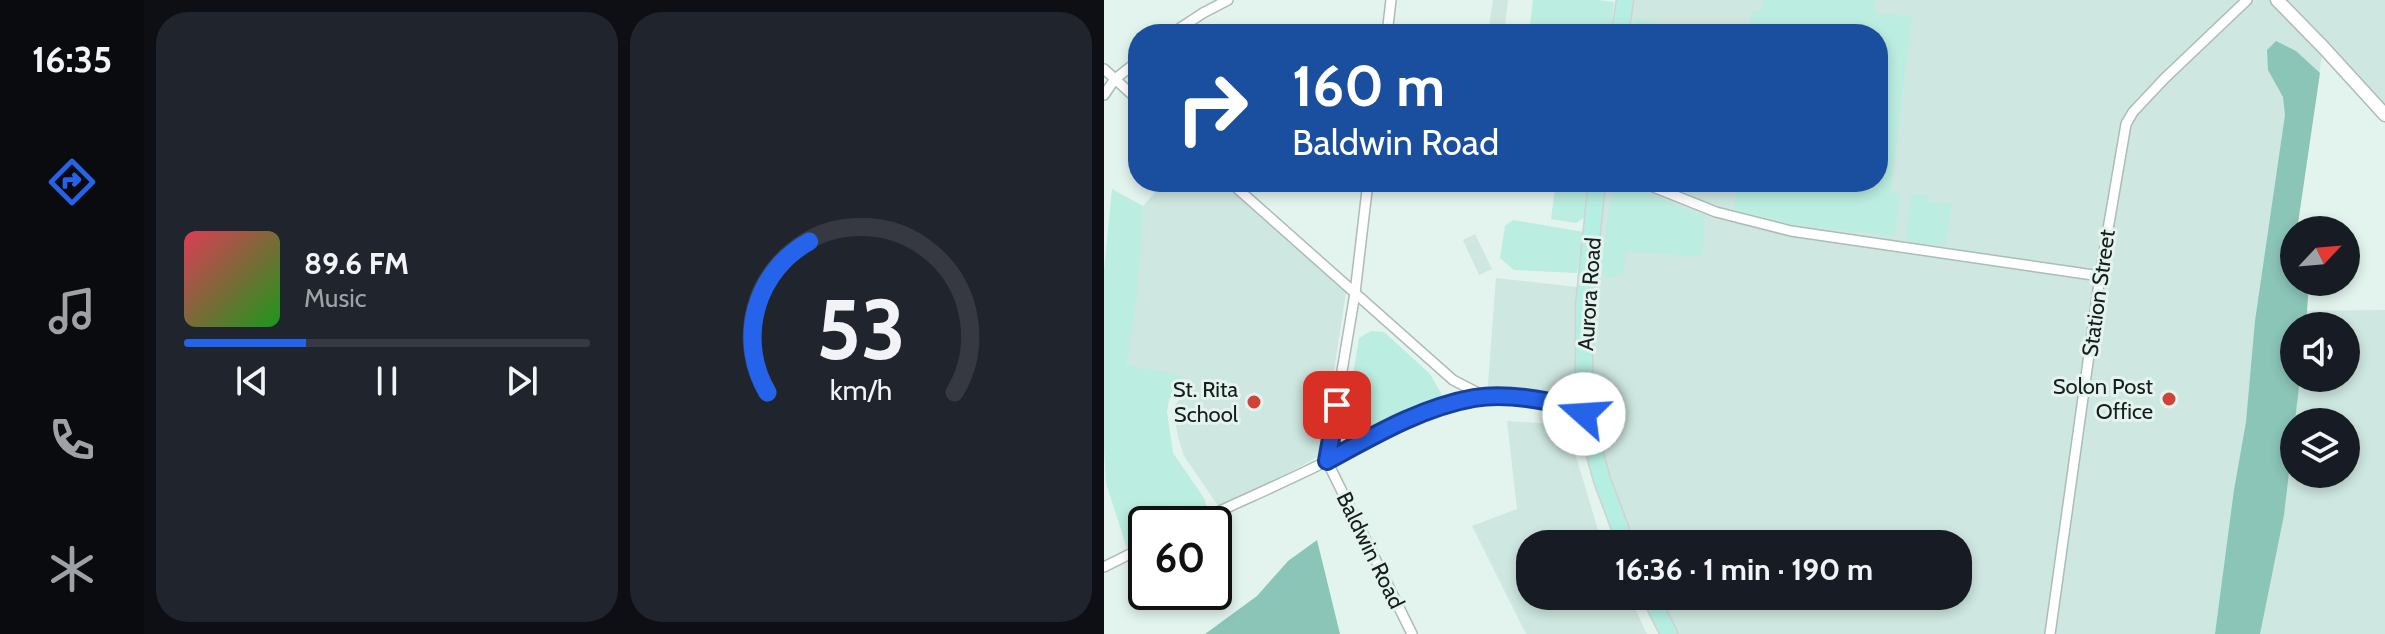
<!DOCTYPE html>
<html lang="en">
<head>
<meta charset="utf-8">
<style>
	:root { --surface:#171b24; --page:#20242c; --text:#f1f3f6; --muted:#9ea1a6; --line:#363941; --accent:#2563eb }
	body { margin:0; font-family:Cabin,sans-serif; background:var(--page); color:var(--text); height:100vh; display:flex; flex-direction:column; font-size:30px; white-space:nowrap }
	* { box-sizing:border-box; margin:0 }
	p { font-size:26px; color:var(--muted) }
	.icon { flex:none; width:44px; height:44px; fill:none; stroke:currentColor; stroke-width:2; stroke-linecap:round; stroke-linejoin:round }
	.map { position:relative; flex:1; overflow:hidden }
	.sheet { display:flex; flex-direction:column; gap:12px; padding:12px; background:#0d0f14; width:960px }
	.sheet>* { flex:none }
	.top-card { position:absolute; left:24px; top:24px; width:760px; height:168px; border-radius:32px; box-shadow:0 4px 12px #0003; background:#1a4fa0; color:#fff; overflow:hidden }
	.needle { width:52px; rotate:64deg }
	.controls { position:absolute; left:1176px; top:216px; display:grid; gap:16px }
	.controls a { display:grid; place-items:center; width:80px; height:80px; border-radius:50%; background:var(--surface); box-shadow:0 4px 12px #0003; font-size:40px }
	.speed { position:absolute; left:24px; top:506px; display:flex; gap:16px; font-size:40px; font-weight:700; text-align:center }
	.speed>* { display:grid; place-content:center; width:104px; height:104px; border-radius:50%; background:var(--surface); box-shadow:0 4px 12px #0003; line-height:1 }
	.speed .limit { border:4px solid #111; border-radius:12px; background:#fff; color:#111 }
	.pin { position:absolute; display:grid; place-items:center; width:68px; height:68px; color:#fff; margin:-34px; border-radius:16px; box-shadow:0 4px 12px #0006 }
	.me { position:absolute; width:88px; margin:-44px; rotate:289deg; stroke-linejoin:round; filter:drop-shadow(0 0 6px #0008) }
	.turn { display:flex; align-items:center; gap:28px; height:168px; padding:0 32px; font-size:36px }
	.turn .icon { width:104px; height:104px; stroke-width:2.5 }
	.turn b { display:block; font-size:56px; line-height:68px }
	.sheet .tile { flex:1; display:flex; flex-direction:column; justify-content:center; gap:12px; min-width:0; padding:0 28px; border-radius:32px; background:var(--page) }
	.sheet .dial { align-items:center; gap:0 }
	.dial svg { height:208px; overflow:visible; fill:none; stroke:var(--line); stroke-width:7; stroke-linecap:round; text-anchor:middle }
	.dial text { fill:var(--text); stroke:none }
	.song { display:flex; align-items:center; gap:24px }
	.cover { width:96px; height:96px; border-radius:12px; background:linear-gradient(135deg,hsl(350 70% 55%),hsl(120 70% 35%)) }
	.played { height:8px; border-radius:4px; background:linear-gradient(90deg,var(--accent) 30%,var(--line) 30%) }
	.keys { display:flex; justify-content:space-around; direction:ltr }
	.sheet .tiles { flex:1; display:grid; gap:12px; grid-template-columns:repeat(2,1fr) }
	.trip { position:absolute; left:412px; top:530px; width:456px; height:80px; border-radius:32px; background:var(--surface); box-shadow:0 4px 12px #0003; font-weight:700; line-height:80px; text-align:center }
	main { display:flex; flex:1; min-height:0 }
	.tab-bar { display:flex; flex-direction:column; width:144px; justify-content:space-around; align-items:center; background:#090b0e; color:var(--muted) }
	.tab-bar .icon { width:56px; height:56px }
	.tab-bar .active { color:var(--accent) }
	.tab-bar b { font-size:36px; color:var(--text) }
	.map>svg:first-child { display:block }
</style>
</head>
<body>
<main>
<nav class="tab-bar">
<b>16:35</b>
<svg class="icon active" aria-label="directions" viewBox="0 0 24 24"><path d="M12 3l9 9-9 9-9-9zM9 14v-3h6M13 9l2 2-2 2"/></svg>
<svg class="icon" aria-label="music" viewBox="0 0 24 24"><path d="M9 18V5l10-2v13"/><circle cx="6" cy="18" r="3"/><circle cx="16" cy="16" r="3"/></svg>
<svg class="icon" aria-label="phone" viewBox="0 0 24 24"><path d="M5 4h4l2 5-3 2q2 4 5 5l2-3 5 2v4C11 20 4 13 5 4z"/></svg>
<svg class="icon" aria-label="climate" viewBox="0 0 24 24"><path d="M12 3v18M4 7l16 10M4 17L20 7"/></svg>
</nav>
<section class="sheet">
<div class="tiles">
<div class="tile">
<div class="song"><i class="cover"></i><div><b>89.6 FM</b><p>Music</p></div></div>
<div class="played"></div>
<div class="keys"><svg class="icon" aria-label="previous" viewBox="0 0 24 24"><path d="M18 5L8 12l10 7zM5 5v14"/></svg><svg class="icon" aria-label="pause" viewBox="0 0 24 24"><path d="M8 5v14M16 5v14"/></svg><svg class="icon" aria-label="next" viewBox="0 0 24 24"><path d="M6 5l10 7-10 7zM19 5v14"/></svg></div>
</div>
<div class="tile dial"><svg viewBox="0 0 100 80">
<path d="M14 69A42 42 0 1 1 86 69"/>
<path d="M14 69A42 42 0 0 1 30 11" stroke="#2563eb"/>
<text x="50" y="56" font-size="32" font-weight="700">53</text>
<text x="50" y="72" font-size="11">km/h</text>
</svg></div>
</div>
</section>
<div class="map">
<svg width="1281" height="634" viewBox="0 0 1281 634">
	<rect width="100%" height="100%" fill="#e3f4ef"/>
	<g fill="#cee7e0" fill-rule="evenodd">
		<polygon points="389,0 404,0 400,34 384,34"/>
		<path d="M521 0H1281V115L1219 48 1193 230H1190L1182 311 1281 310V634H565L546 596H854V544H522L480 410 383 397 392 278 482 288 493 182H774V34H516ZM1190 326H1242V378H1190ZM1190 422H1242V474H1190Z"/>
		<polygon points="60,182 126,182 243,286 217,455 117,510 80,456 74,437 69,408 88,381 23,365 39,206"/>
		<polygon points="371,234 388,269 375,275 359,240"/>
		<polygon points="403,421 451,424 470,450 495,533 500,544 426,544 426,596 525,596 543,634 422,634 368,526 413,509"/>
	</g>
	<g fill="#bbede0">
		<polygon points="429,0 494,0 510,2 507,34 425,34"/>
		<polygon points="659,0 771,0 771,14 808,16 786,193 796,194 790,236 630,218 633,182 774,182 774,34 646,34 648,11 657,12"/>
		<polygon points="532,19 565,26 564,34 529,34"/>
		<polygon points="452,182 486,182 481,217 472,223 447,219"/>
		<polygon points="529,187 601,217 598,257 522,251 519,274 504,279 497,267 506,201 512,191"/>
		<polygon points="8,189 39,206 33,292 23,365 80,376 65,400 63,412 69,453 100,498 105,516 88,524 42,524 42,546 25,555 2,483 0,449 0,271"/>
		<polygon points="807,195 823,195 826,202 848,204 841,245 804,242 802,236"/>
		<polygon points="409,220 480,232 473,273 410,270 396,258 401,226"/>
		<path d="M267 331 280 332 326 374 338 395 267 428C254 429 250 421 243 411L255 338Z"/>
	</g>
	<g fill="#8bc5b7">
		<polygon points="1172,41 1192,51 1216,73 1193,230 1190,230 1188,270 1190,271 1190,282 1205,282 1202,326 1190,326 1190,378 1196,378 1180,515 1156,634 1111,634 1130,490 1142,422 1151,321 1181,115 1179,97 1164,70 1163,50"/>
		<polygon points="213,540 236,634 101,634 153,596 184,561"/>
	</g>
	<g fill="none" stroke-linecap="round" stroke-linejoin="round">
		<g stroke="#acbcb8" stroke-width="12">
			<g id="minor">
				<polyline points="67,34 99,13 124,0"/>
				<polyline points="283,34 287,0"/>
				<polyline points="0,69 34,100"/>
				<polyline points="0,95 11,79 34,61"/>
				<polyline points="126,182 349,380 380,396"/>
				<polyline points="264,182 251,293 223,461 308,634"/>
				<polyline points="537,182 612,212 687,231 996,276"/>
				<path d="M88 524C132 503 177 484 221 462 270 439 317 406 372 398 406 392 447 401 480 410"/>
				<polyline points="0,567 42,546"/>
				<polyline points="946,634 996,276 1022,124 1029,112 1060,79 1143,0"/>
			</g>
		</g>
		<g stroke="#acbcb8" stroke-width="15">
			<polyline id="tertiary" points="1173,0 1219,47 1281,115"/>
		</g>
		<g stroke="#d1d2d2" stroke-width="19">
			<g id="primary">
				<polyline points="516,34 521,0"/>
				<polyline points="493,182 480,306 480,414 498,480 522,544"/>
				<polyline points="546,596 565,634"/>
			</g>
		</g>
		<use href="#minor" stroke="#fff" stroke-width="9"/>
		<use href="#tertiary" stroke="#fff" stroke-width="12"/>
		<use href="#primary" stroke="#b5eee2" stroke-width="16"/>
	</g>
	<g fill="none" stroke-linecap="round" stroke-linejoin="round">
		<g stroke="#184099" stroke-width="20">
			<path id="route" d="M233 405 223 461C269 436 318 407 370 398 405 392 447 401 480 410V414"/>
		</g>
		<use href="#route" stroke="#2563eb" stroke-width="14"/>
	</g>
	<g fill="#d14339" stroke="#e3f4ef" stroke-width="3">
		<circle cx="1065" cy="399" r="8"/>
		<circle cx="150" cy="402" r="8"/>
	</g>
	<g text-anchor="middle" stroke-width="6" stroke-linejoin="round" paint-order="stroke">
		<g font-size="22" fill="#171d1c" stroke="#e3f4ef">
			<text transform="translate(994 293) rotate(-82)" y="8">Station Street</text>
			<text transform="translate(485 294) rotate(-86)" y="8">Aurora Road</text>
			<text transform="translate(267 550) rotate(64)" y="8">Baldwin Road</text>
		</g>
		<g font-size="22" fill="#171d1c" stroke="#e3f4ef" text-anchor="end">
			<text x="1049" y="394">Solon Post<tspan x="1049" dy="25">Office</tspan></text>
			<text x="134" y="397">St. Rita<tspan x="134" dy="25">School</tspan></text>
		</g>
	</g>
</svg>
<div class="controls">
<a><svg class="needle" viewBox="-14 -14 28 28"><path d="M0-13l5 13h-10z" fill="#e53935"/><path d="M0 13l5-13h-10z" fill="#9ea1a6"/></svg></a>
<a><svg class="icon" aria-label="sound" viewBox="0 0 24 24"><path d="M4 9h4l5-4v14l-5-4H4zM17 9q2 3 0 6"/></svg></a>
<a><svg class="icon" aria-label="layers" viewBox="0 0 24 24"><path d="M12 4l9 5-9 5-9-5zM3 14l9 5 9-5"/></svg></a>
</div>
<div class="speed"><div class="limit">60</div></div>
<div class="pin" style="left:233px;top:405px;background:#d93025"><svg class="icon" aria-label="arrive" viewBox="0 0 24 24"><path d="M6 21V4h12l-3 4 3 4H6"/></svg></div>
<svg class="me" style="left:480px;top:414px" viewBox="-20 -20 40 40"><circle r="19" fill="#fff"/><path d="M0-13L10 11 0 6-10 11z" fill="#2563eb"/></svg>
<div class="trip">16:36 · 1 min · 190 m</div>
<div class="top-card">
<div class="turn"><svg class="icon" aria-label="right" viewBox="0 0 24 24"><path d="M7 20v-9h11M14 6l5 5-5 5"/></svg><div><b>160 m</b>Baldwin Road</div></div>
</div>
</div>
</main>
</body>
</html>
